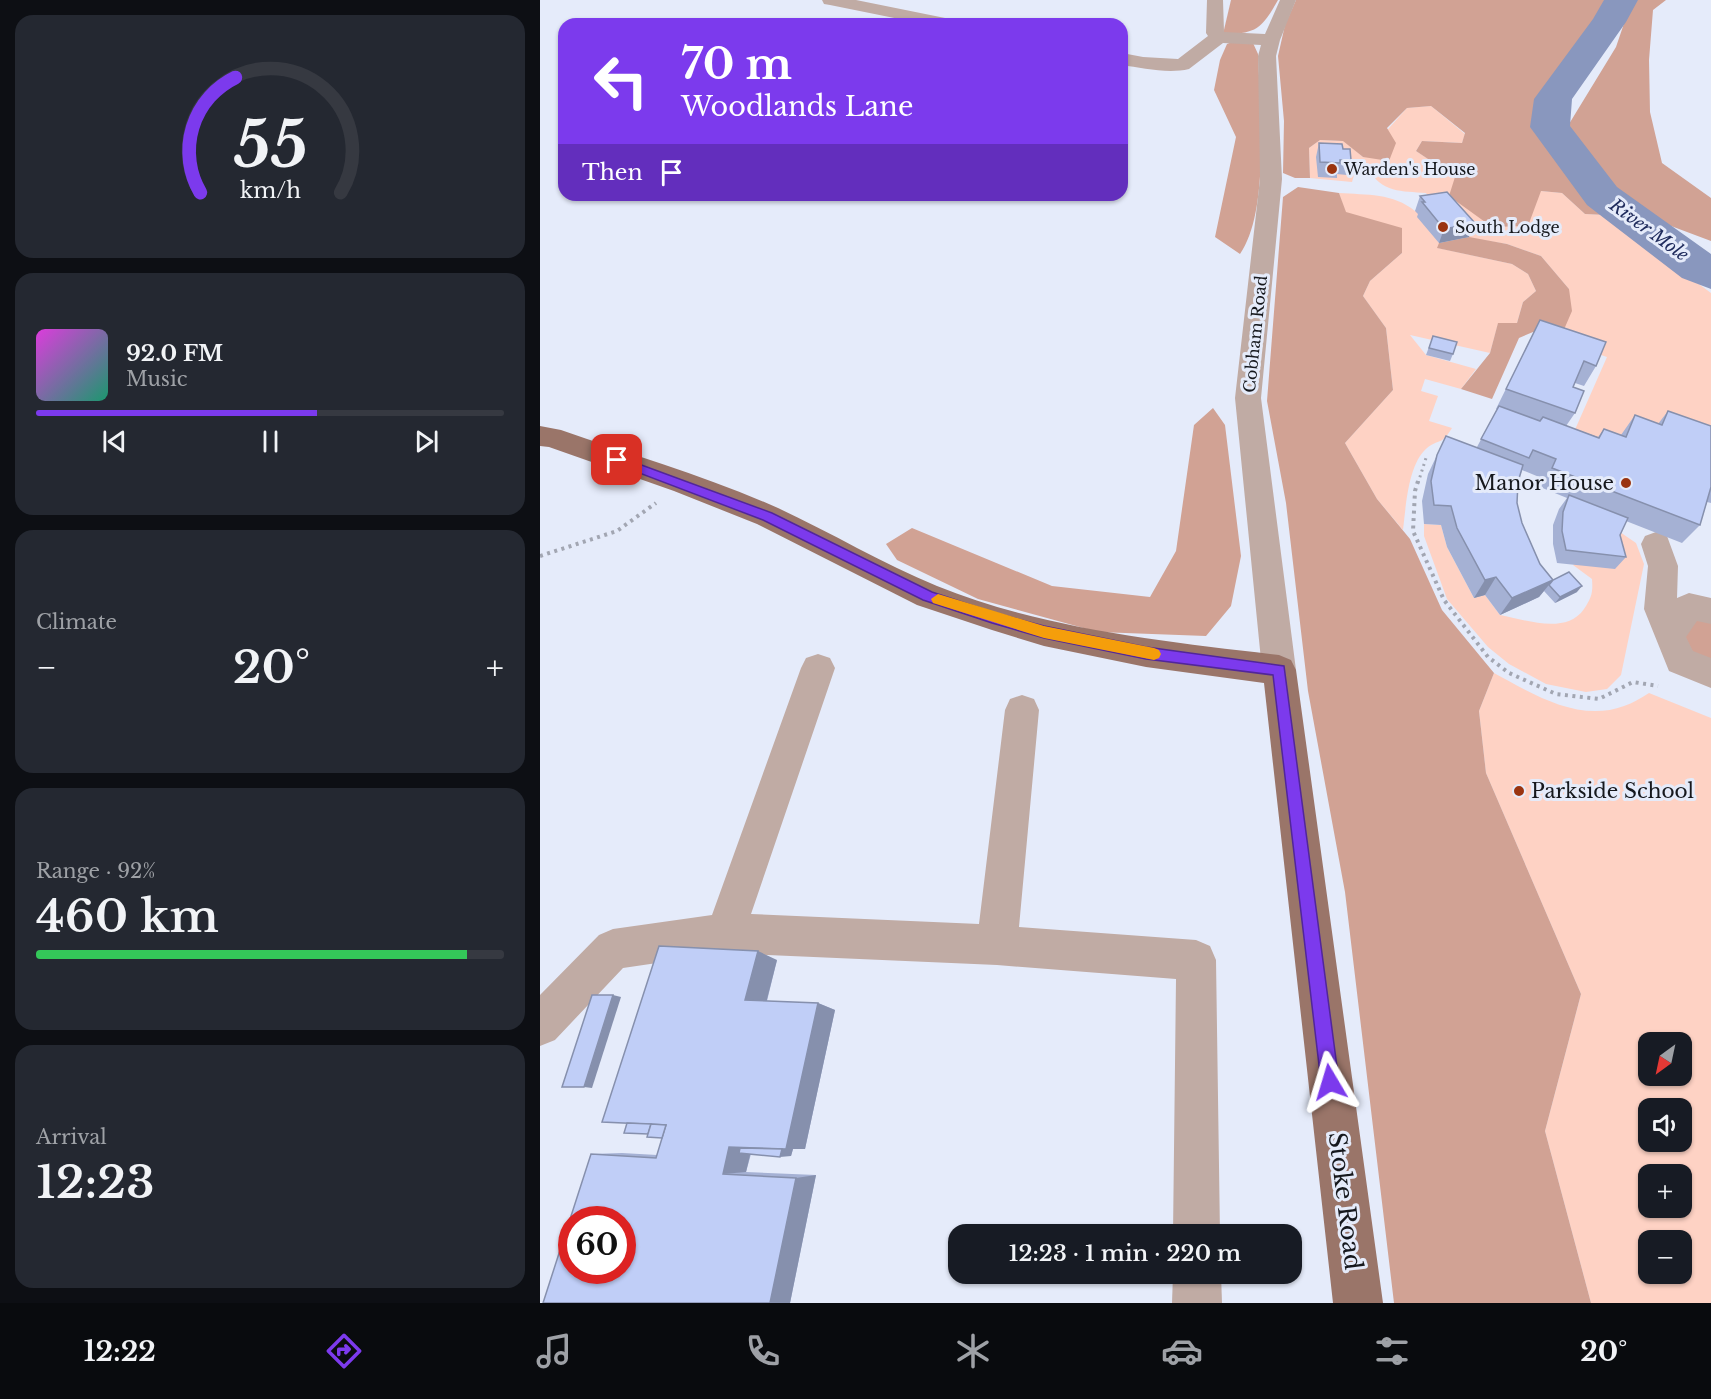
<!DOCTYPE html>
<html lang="en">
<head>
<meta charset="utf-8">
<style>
	:root { --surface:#171b24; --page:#242831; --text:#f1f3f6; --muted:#9ea1a6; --line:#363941; --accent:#7c3aed }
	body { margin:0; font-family:"Libre Baskerville",serif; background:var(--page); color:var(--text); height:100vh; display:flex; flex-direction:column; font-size:22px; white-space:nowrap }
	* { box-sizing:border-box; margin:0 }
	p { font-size:20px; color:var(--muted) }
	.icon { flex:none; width:33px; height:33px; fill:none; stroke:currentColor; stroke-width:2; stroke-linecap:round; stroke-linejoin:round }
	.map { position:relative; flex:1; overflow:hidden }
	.drawer { display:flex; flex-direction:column; gap:15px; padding:15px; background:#0d0f14; width:540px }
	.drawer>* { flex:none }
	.guide { position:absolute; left:18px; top:18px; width:570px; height:183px; border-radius:18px; box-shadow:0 2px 4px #0004; background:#7c3aed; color:#fff; overflow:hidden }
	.needle { width:39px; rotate:213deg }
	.tools { position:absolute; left:1098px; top:1032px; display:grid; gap:12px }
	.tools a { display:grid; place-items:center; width:54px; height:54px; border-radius:12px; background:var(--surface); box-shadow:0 2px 4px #0004; font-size:30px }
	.speed { position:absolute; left:18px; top:1206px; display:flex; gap:12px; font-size:30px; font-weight:700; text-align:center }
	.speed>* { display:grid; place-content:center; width:78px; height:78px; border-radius:50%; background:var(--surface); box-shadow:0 2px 4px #0004; line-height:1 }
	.speed .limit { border:9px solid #d22; background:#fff; color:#111 }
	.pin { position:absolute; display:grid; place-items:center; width:51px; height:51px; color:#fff; margin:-26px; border-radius:12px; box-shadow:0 3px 9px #0006 }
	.me { position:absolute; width:66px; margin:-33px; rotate:353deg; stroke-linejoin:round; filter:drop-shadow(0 0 4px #0008) }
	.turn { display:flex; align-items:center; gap:21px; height:126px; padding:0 24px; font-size:27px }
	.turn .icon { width:78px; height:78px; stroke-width:2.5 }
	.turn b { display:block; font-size:42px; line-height:51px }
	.then { display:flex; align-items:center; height:57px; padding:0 24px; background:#0003; gap:12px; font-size:22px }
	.big { font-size:45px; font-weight:600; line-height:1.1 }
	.drawer .card { flex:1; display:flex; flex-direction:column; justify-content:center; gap:9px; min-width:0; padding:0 21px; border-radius:18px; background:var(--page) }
	.drawer .dial { align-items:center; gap:0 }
	.dial svg { height:156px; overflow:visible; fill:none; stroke:var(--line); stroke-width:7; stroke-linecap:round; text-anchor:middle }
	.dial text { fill:var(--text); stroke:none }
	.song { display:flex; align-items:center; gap:18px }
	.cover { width:72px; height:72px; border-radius:9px; background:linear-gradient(135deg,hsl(300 70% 55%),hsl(160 70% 35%)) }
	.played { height:6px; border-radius:3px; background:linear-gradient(90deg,var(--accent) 60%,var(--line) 60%) }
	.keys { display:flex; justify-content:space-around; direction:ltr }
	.heat { display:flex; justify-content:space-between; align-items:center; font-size:33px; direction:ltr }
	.charge { height:9px; border-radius:4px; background:linear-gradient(90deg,#34c759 92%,var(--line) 0) }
	.trip { position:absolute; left:408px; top:1224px; width:354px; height:60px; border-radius:18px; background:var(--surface); box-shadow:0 2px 4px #0004; font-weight:600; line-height:60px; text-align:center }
	.tabs { display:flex; height:96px; justify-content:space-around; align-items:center; background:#090b0e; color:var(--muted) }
	.tabs .icon { width:42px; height:42px }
	.tabs .on { color:var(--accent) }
	.tabs b { font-size:27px; color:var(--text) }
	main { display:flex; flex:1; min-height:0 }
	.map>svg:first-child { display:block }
</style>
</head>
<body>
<main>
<section class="drawer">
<div class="card dial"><svg viewBox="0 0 100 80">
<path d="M14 69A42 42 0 1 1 86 69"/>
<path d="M14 69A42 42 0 0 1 32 10" stroke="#7c3aed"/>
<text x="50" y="56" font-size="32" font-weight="700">55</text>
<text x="50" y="72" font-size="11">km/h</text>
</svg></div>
<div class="card">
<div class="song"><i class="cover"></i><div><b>92.0 FM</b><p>Music</p></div></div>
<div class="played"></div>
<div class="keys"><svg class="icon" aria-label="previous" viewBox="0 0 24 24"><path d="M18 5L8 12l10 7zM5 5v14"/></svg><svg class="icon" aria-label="pause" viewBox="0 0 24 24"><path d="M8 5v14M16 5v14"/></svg><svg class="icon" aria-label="next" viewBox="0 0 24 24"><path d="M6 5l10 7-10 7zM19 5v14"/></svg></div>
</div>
<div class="card"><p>Climate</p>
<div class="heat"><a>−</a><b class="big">20°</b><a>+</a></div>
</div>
<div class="card"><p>Range · 92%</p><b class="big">460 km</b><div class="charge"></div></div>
<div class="card"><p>Arrival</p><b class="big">12:23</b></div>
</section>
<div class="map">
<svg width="1171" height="1303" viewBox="0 0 1171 1303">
	<rect width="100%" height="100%" fill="#e5ebfa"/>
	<g fill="#fed2c4" fill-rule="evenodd">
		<path d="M891 106 925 134 922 143 882 141 876 151 916 177 1001 191 1022 193 1045 214 1066 215 1171 293V440L1107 445 1030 441 1067 357 1019 341 1029 289 1001 256 967 244 929 238 898 248 972 264 988 274 996 291 983 302 977 323 958 324 950 353 870 335 886 355 936 369 921 389 885 379 881 391 898 396 889 421 912 428C901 446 900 438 887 448 868 464 866 506 863 530L837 499 805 443 853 390 846 328 823 296 830 281 862 253 805 212 799 193C827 195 853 193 875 211L896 207 886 193C862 191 841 193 829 169L816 168 812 182 770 178 769 148 780 140 804 141 823 157 867 108Z"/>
		<path d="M884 524 901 525 907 547 934 598 945 595 960 615C986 620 1026 635 1044 609 1052 597 1053 592 1052 579L1033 565 1077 530 1096 543 1104 564 1081 675 1067 689 1046 692 1006 684 969 664 948 647 907 599 884 536Z"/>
		<path d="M954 673C993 694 1039 723 1084 706 1093 703 1101 698 1109 693L1171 718V1303H1051L1005 1131 1041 994 946 773 939 711ZM1108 1042H1142V1076H1108ZM1108 1108H1142V1142H1108ZM1108 1174H1142V1208H1108ZM1108 1240H1142V1274H1108Z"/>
	</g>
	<g fill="#d1a294">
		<path d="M691 0H738C722 28 717 34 683 34Z"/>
		<polygon points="756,0 1069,0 1049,32 1012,76 997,105 997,127 1046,197 1066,215 1045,214 1022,193 1001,191 988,226 952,227 909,196 915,177 876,151 882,141 922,143 925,133 891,106 867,108 847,128 856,143 849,161 823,157 803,141 780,140 769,148 770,178 755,178 743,173 744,121 738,56 745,25"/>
		<polygon points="1092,0 1126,0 1113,10 1109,60 1110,112 1122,163 1171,198 1171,241 1107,217 1041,155 1029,124 1076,47"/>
		<path d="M697 40 713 43 718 54C720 106 730 212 700 254L675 237 696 137 674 90 680 60 687 44Z"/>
		<polygon points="758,187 799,193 806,212 862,228 862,253 830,281 823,296 846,328 853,390 805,443 837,499 870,539 902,610 954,673 939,711 946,773 1041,994 1005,1131 1051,1303 854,1303 805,892 768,691 746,503 727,401 743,197"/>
		<polygon points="929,237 967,244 1001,256 1029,289 1032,311 1019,341 993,332 979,338 952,399 921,389 950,353 958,323 977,323 983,302 996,291 988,274 972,264 897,248 899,243"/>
		<polygon points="673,408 685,425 701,556 691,606 666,636 558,632 438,599 357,560 346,544 372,528 512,586 610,597 636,551 654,425"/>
		<polygon points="1152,614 1171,617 1171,667 1145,653 1141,632"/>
	</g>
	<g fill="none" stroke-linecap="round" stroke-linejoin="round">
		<polygon fill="#8997be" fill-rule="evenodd" points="1064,0 1098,0 1086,22 1032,99 1030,126 1077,187 1171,254 1171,289 1142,278 1047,205 990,127 994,99 1053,19"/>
		<polyline stroke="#a2a6b2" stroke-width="3" stroke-dasharray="2 4" stroke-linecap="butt" points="878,483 886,458"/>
		<g stroke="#a2a6b2" stroke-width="4" stroke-dasharray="3 4.5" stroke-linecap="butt">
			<polyline points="878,481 875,491 873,531 904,600 948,657 969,673 1016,694 1059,699 1093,682 1118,686"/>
			<polyline points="0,556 77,531 116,503"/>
		</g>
		<g fill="#c0aba4" fill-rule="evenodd">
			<polygon points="282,0 316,0 410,19 416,20 419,24 384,24 290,5 284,4"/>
			<path d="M667 0H683L684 32 725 34 740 0H756L740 40 736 56 742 179 721 398 756 670 751 680 739 685 727 680 722 670 695 398 720 179 718 56 721 45 683 43 649 69C628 74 602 68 582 65V53L603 57 638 59 668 36 666 33Z"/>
			<polygon points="1116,532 1127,536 1138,566 1137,598 1149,593 1171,598 1171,624 1157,621 1146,637 1153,651 1171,658 1171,688 1129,671 1104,609 1108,566 1101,544 1105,536"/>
			<polygon points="278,654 290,658 295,668 211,914 439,924 465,710 470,699 482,695 494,699 499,710 479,927 656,940 670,946 676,960 680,1234 633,1234 636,979 457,965 185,953 83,968 15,1040 0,1046 0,995 59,935 73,929 172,915 261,668 266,658"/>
			<polygon points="633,1274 681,1274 682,1303 632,1303"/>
		</g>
		<path fill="#9a7569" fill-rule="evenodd" d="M0 426 21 430C93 455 168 477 238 508 292 533 343 564 397 586 502 629 628 642 739 655L751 660 756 670 843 1303H793L724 683 606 667 504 646 452 630 377 605 217 524 134 491 9 447 0 446Z"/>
	</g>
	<g fill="#a5b1d4">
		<polygon points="779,143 803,149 811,160 807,175 797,174 797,178 778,177 776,157"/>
		<polygon points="880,196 929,237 899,243 877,217 878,214 875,211"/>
		<polygon points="1000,320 1056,366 1044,386 1035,383 1033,387 1035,413 1026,426 1058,437 1064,429 1081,435 1095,415 1118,424 1128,411 1171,426 1171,503 1167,502 1160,525 1142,543 1086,521 1080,535 1086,557 1075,569 1017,563 1013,544 1013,525 1019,509 1027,498 1000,487 1004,479 982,470 978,482 977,503 982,523 1000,564 1013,580 1037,592 1015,603 1004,591 999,597 960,615 945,595 934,598 907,547 901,525 884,524 882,501 888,474 897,455 937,447 957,409 956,409"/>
		<polygon points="893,336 913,354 910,361 886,355"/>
		<polygon points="237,960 227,1001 278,1003 295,1010 265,1149 253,1149 251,1156 211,1154 206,1172 276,1175 250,1303 3,1303 51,1154 82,1153 117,1155 122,1138 108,1134 87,1123"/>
	</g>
	<g fill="#8690ad">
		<polygon points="935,223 929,237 899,243 904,229"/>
		<polygon points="956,577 945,595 934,598 945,580"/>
		<polygon points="1013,580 999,597 960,615 972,598"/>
		<polygon points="1042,586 1037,592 1015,603 1020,597"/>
		<polygon points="218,951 237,960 225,1007 205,1000"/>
		<polygon points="73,995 81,997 52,1088 44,1087"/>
		<polygon points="278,1003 295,1010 265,1149 253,1149 251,1156 240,1157"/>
		<polygon points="189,1147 212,1147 206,1172 183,1174"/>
		<polygon points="276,1175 250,1303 230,1303 256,1178"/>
	</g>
	<g fill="#c0cef7" stroke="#8690ad" stroke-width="1.5" fill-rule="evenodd">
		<polygon points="779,143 802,144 803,149 810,149 811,160 800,160 800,163 780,162"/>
		<polygon points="907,192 935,223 904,229 882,202 885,202 880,196"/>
		<polygon points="1000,320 1066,342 1056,366 1044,361 1033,387 1044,391 1035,413 966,389"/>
		<polygon points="893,336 917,342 913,354 889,348"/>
		<polygon points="959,406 1000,421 1003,417 1059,438 1064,429 1086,437 1095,415 1122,425 1128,411 1171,426 1171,487 1160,525 1012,468 1016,459 993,450 989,458 941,439"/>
		<polygon points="906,436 983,465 978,482 977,503 982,523 1000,564 1013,580 972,598 956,577 945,580 917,528 911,506 894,505 891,481 897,455"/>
		<polygon points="1029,495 1088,518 1080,535 1086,557 1026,550 1022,531 1023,512"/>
		<polygon points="1029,572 1042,586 1020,597 1009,585 1013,580"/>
		<path d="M119 946 218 951 205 1000 278 1003 246 1149 189 1147 183 1174 256 1178 230 1303H3L51 1154 116 1158 126 1125 62 1122ZM32 1220H82V1270H32Z"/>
		<polygon points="52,995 73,995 44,1087 22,1087"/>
		<polygon points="87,1123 111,1124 108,1134 84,1133"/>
		<polygon points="111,1124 126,1125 122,1138 107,1137"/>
		<polygon points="200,1148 242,1149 240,1157 199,1153"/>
	</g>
	<polygon fill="#7c3aed" stroke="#51269a" stroke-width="1.5" points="77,456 232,513 392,592 452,612 504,626 606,647 744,666 799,1082 797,1088 790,1091 784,1088 781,1082 733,675 606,659 504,638 452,623 383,600 223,520 73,463 72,460"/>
	<polygon fill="#f59e0b" points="398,594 504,626 614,648 619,650 621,654 619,658 614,660 504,638 393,603 391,599"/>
	<g fill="#9a3410" stroke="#e5ebfa" stroke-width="2">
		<circle cx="792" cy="169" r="6"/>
		<circle cx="903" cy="227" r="6"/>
		<circle cx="1086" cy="483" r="6"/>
		<circle cx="979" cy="791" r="6"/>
	</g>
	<g text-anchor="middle" stroke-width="6" stroke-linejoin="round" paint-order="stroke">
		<g font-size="16" fill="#16181d" stroke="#e5ebfa" text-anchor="start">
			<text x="804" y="175">Warden's House</text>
			<text x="915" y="233">South Lodge</text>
		</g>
		<g font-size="16" fill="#16181d" stroke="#e5ebfa">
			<text transform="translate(715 334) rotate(-84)" y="6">Cobham Road</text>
		</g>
		<g font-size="18" font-style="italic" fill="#202c5d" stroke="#e5ebfa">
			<text transform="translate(1109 230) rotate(36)" y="6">River Mole</text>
		</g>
		<g font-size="20" fill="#16181d" stroke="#e5ebfa" text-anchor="end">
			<text x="1074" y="490">Manor House</text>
			<text x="991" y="798" text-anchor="start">Parkside School</text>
		</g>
		<g font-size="24" fill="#16181d" stroke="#e5ebfa">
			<text transform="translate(805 1201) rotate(83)" y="8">Stoke Road</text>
		</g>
	</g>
</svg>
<div class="tools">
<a><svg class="needle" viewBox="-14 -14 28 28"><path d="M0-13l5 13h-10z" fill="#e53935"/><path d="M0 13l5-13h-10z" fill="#9ea1a6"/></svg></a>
<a><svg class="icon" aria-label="sound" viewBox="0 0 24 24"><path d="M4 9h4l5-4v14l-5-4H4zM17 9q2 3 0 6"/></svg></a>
<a>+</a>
<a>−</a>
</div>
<div class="speed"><div class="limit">60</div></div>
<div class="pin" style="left:77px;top:460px;background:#d93025"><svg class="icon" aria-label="arrive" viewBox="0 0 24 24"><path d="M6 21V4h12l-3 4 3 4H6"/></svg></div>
<svg class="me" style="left:790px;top:1082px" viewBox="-20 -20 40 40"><path d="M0-17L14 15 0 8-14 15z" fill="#7c3aed" stroke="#fff" stroke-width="4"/></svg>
<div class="trip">12:23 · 1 min · 220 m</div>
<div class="guide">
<div class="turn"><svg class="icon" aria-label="left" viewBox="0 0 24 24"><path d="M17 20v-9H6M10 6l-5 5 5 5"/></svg><div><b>70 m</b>Woodlands Lane</div></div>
<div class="then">Then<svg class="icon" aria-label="arrive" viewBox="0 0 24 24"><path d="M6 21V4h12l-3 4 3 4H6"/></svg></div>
</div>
</div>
</main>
<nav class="tabs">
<b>12:22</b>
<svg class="icon on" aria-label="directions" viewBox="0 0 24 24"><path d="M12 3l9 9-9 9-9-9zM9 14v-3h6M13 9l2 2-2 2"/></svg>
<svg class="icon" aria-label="music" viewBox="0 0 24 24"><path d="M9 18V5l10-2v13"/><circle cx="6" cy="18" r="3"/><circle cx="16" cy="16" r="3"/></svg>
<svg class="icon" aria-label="phone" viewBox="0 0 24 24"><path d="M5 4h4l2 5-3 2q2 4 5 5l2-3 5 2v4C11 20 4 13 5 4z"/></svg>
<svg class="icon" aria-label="climate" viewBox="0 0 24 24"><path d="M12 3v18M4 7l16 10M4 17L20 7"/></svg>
<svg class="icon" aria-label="car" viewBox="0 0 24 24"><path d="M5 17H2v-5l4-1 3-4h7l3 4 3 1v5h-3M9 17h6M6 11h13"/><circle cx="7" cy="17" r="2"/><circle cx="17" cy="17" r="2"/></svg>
<svg class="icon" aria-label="filters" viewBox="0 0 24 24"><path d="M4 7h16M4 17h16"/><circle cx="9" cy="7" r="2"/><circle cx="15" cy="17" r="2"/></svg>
<b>20°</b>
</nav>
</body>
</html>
